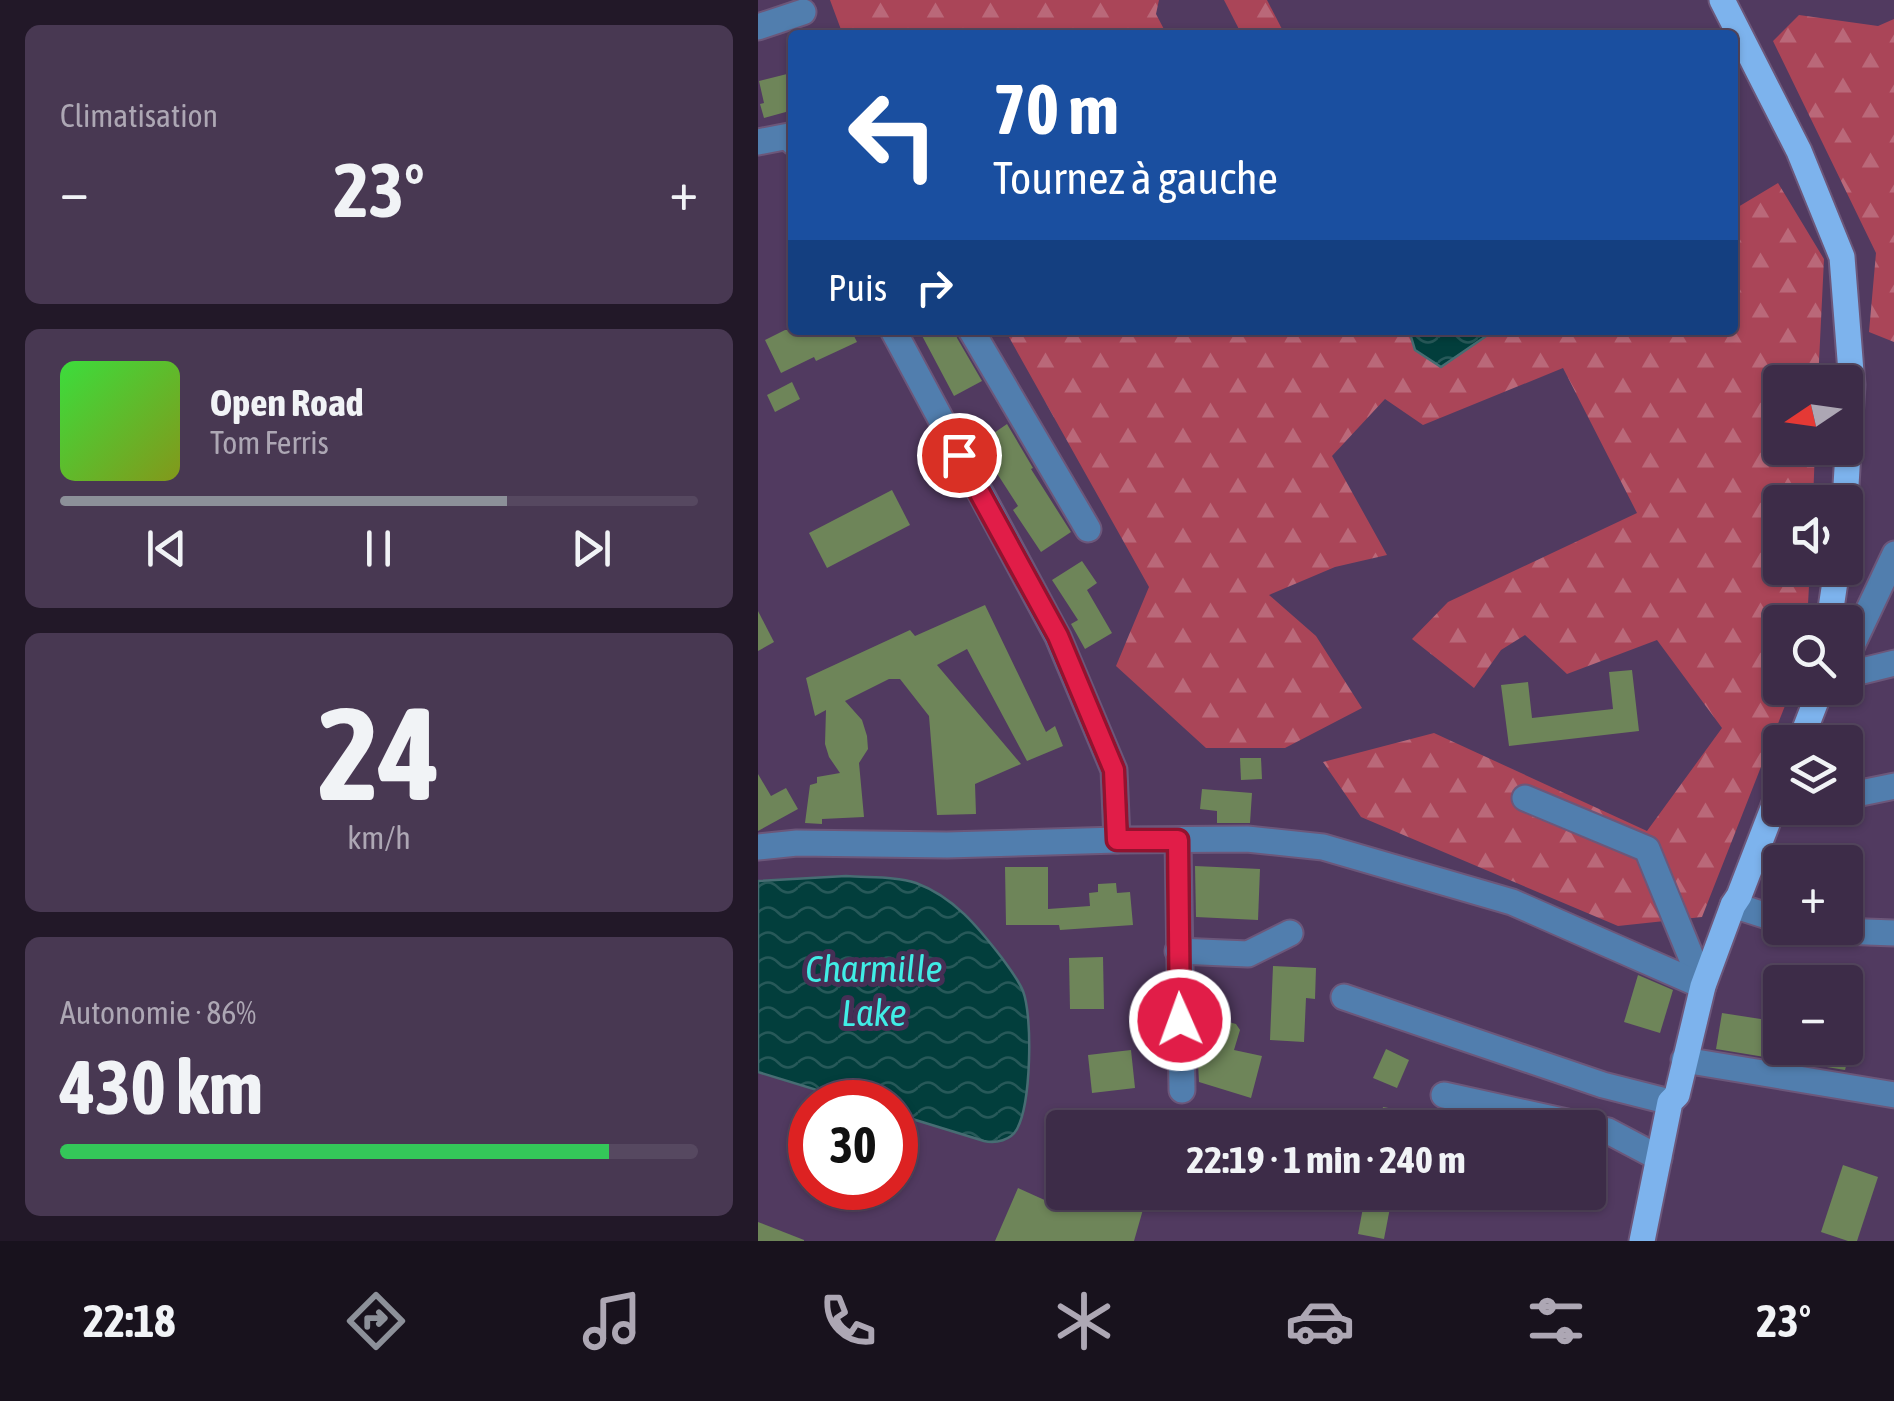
<!DOCTYPE html>
<html lang="fr">
<head>
<meta charset="utf-8">
<style>
	:root { --surface:#3d2c48; --page:#483852; --text:#f1f3f6; --muted:#ada7b4; --line:#564860; --accent:#8c9099 }
	body { margin:0; font-family:"Asap Condensed",sans-serif; background:var(--page); color:var(--text); height:100vh; display:flex; flex-direction:column; font-size:38px; white-space:nowrap }
	* { box-sizing:border-box; margin:0 }
	p { font-size:32px; color:var(--muted) }
	.icon { flex:none; width:55px; height:55px; fill:none; stroke:currentColor; stroke-width:2; stroke-linecap:round; stroke-linejoin:round }
	.map { position:relative; flex:1; overflow:hidden }
	.side { display:flex; flex-direction:column; gap:25px; padding:25px; background:#221828; width:758px }
	.side>* { flex:none }
	.top-card { position:absolute; left:30px; top:30px; width:950px; height:305px; border-radius:10px; box-shadow:0 2px 8px #0004,0 0 0 2px var(--line); background:#1a4fa0; color:#fff; overflow:hidden }
	.needle { width:65px; rotate:257deg }
	.tools { position:absolute; left:1005px; top:365px; display:grid; gap:20px }
	.tools a { display:grid; place-items:center; width:100px; height:100px; border-radius:10px; background:var(--surface); box-shadow:0 2px 8px #0004,0 0 0 2px var(--line); font-size:50px }
	.speed { position:absolute; left:30px; top:1080px; display:flex; gap:20px; font-size:50px; font-weight:700; text-align:center }
	.speed>* { display:grid; place-content:center; width:130px; height:130px; border-radius:50%; background:var(--surface); box-shadow:0 2px 8px #0004,0 0 0 2px var(--line); line-height:1 }
	.speed .limit { border:15px solid #d22; background:#fff; color:#111 }
	.pin { position:absolute; display:grid; place-items:center; width:85px; height:85px; color:#fff; margin:-42px; border:5px solid #fff; border-radius:50%; box-shadow:0 2px 10px #0007 }
	.me { position:absolute; width:110px; margin:-55px; rotate:358deg; stroke-linejoin:round; filter:drop-shadow(0 0 8px #0008) }
	.turn { display:flex; align-items:center; gap:35px; height:210px; padding:0 40px; font-size:45px }
	.turn .icon { width:130px; height:130px; stroke-width:2.5 }
	.turn b { display:block; font-size:70px; line-height:85px }
	.then { display:flex; align-items:center; height:95px; padding:0 40px; background:#0003; gap:20px; font-size:38px }
	.big { font-size:75px; font-weight:700; line-height:1.1 }
	.side .tile { flex:1; display:flex; flex-direction:column; justify-content:center; gap:15px; min-width:0; padding:0 35px; border-radius:15px; background:var(--page) }
	.side .dial { align-items:center; gap:0 }
	.dial b { font-size:130px; line-height:1 }
	.song { display:flex; align-items:center; gap:30px }
	.cover { width:120px; height:120px; border-radius:15px; background:linear-gradient(135deg,hsl(120 70% 55%),hsl(70 70% 35%)) }
	.played { height:10px; border-radius:5px; background:linear-gradient(90deg,var(--accent) 70%,var(--line) 70%) }
	.keys { display:flex; justify-content:space-around; direction:ltr }
	.heat { display:flex; justify-content:space-between; align-items:center; font-size:55px; direction:ltr }
	.charge { height:15px; border-radius:8px; background:linear-gradient(90deg,#34c759 86%,var(--line) 0) }
	.trip { position:absolute; left:288px; top:1110px; width:560px; height:100px; border-radius:10px; background:var(--surface); box-shadow:0 2px 8px #0004,0 0 0 2px var(--line); font-weight:700; line-height:100px; text-align:center }
	.tabs { display:flex; height:160px; justify-content:space-around; align-items:center; background:#18121d; color:var(--muted) }
	.tabs .icon { width:70px; height:70px }
	.tabs .on { color:var(--accent) }
	.tabs b { font-size:45px; color:var(--text) }
	main { display:flex; flex:1; min-height:0 }
	.map>svg:first-child { display:block }
</style>
</head>
<body>
<main>
<section class="side">
<div class="tile"><p>Climatisation</p>
<div class="heat"><a>−</a><b class="big">23°</b><a>+</a></div>
</div>
<div class="tile">
<div class="song"><i class="cover"></i><div><b>Open Road</b><p>Tom Ferris</p></div></div>
<div class="played"></div>
<div class="keys"><svg class="icon" aria-label="previous" viewBox="0 0 24 24"><path d="M18 5L8 12l10 7zM5 5v14"/></svg><svg class="icon" aria-label="pause" viewBox="0 0 24 24"><path d="M8 5v14M16 5v14"/></svg><svg class="icon" aria-label="next" viewBox="0 0 24 24"><path d="M6 5l10 7-10 7zM19 5v14"/></svg></div>
</div>
<div class="tile dial"><b>24</b><p>km/h</p></div>
<div class="tile"><p>Autonomie · 86%</p><b class="big">430 km</b><div class="charge"></div></div>
</section>
<div class="map">
<svg width="1137" height="1241" viewBox="0 0 1137 1241">
	<defs>
		<pattern id="forest-firs" width="22" height="20" patternUnits="userSpaceOnUse" patternTransform="scale(2.5)"><rect width="22" height="20" fill="#aa4558"/><path d="M5 1l3.5 6h-7zM16 11l3.5 6h-7z" fill="#ba6879"/></pattern>
		<pattern id="water-waves" width="16" height="10" patternUnits="userSpaceOnUse" patternTransform="scale(2.5)"><rect width="16" height="10" fill="#023e3c"/><path d="M0 5q4-4 8 0t8 0" fill="none" stroke="#275959"/></pattern>
	</defs>
	<rect width="100%" height="100%" fill="#513a60"/>
	<g fill="url(#forest-firs)">
		<polygon points="72,0 401,0 398,14 409,35 85,35"/>
		<polygon points="466,0 509,0 527,35 484,35"/>
		<polygon points="1041,15 1120,26 1136,19 1136,342 1111,332 1118,253 1015,41"/>
		<polygon points="1020,183 1066,259 1060,382 1022,382 1022,448 1057,448 1055,502 1022,502 1022,568 1052,568 1049,622 1022,622 1022,688 1034,688 944,917 860,926 603,817 565,762 676,733 889,831 964,728 899,640 809,674 767,635 743,650 716,688 654,639 690,602 879,513 805,368 665,425 627,399 574,456 629,555 577,567 511,595 558,636 604,708 527,748 448,748 358,666 391,587 247,330 975,330 975,210"/>
	</g>
	<g fill="url(#water-waves)" stroke="#476d73" stroke-width="2.5">
		<polygon points="651,330 737,330 683,367 657,350"/>
		<path d="M88 876C110 878 137 876 158 883 196 897 220 927 244 958 251 968 260 979 265 991 275 1018 273 1103 259 1129 253 1140 238 1144 226 1141L138 1114V1102H98L0 1072V881Z"/>
	</g>
	<g fill="#6e8559">
		<polygon points="29,74 35,97 35,110 6,118 2,104 6,103 1,81"/>
		<polygon points="27,330 93,330 99,342 58,361 56,357 23,373 7,340"/>
		<polygon points="161,330 197,330 199,338 224,381 196,396"/>
		<polygon points="34,382 42,399 17,412 9,395"/>
		<polygon points="249,424 275,468 273,469 313,532 283,552 255,510 260,506 220,444"/>
		<polygon points="134,490 152,525 69,568 51,533"/>
		<polygon points="324,561 339,583 329,590 354,633 327,649 313,624 320,620 294,580"/>
		<polygon points="227,605 288,732 297,726 305,746 269,761 209,649 179,665 263,764 217,784 218,814 179,815 171,716 142,679 131,679 87,701 104,720 109,736 110,749 101,763 106,817 64,819 64,824 47,823 52,785 59,783 59,777 82,773 71,757 67,744 68,710 57,716 48,678 152,630 157,636"/>
		<polygon points="0,611 16,642 0,651"/>
		<polygon points="874,670 881,731 751,746 743,685 770,682 774,718 855,709 851,672"/>
		<polygon points="482,758 503,758 504,779 483,780"/>
		<polygon points="0,774 13,796 28,788 40,809 0,831"/>
		<polygon points="444,789 494,793 492,823 459,823 459,811 442,809"/>
		<polygon points="437,866 502,869 500,920 438,917"/>
		<polygon points="247,867 290,867 290,909 332,906 331,893 340,892 340,884 358,883 359,893 372,892 375,925 302,930 301,925 248,925"/>
		<polygon points="345,957 346,1009 312,1009 311,958"/>
		<polygon points="515,966 558,968 557,999 548,998 546,1042 512,1040"/>
		<polygon points="880,975 915,990 902,1033 866,1022"/>
		<polygon points="399,1005 404,1050 383,1052 377,1008"/>
		<polygon points="964,1013 1022,1022 1022,1048 1093,1048 1087,1070 958,1049"/>
		<polygon points="459,1019 478,1024 482,1030 476,1050 504,1056 493,1098 441,1082 440,1063 454,1024"/>
		<polygon points="628,1049 651,1060 639,1088 615,1078"/>
		<polygon points="373,1050 377,1088 334,1093 330,1055"/>
		<polygon points="625,1107 652,1112 649,1128 621,1128"/>
		<polygon points="1085,1165 1120,1177 1099,1241 1090,1241 1063,1232"/>
		<polygon points="260,1188 302,1207 308,1192 316,1192 350,1205 354,1192 390,1192 376,1241 237,1241"/>
		<polygon points="608,1192 635,1192 626,1239 600,1234"/>
		<polygon points="0,1222 46,1240 46,1241 0,1241"/>
	</g>
	<g fill="none" stroke-linecap="round" stroke-linejoin="round">
		<g stroke="#6c577a" stroke-width="29">
			<g id="minor">
				<polyline points="0,27 45,12"/>
				<polyline points="0,142 31,136 35,142"/>
				<polyline points="135,330 300,637 356,770 359,840"/>
				<polyline points="213,330 330,529"/>
				<polyline points="1088,658 1137,554"/>
				<polyline points="1088,675 1137,663"/>
				<polyline points="1088,796 1137,786"/>
				<polyline points="767,798 889,849 945,986"/>
				<polyline points="420,840 424,1090"/>
				<polyline points="0,847 39,843 189,845 359,840 489,839 565,847 754,902 945,986"/>
				<polyline points="975,905 1022,920"/>
				<polyline points="1058,928 1082,931 1137,933"/>
				<polyline points="420,951 490,954 532,933"/>
				<polyline points="586,997 845,1085 912,1102"/>
				<polyline points="926,1060 1137,1095"/>
				<polyline points="686,1095 850,1131 901,1158"/>
			</g>
		</g>
		<g stroke="#6c577a" stroke-width="29">
			<g id="major">
				<polyline points="964,0 1041,151 1084,257 1094,385 1087,502"/>
				<polyline points="1071,622 1079,568"/>
				<polyline points="1042,742 1063,688"/>
				<polyline points="884,1241 912,1102 919,1095 945,986 975,905 981,896 1022,790"/>
			</g>
		</g>
		<use href="#minor" stroke="#517eae" stroke-width="25"/>
		<use href="#major" stroke="#7db3ed" stroke-width="25"/>
	</g>
	<g fill="none" stroke-linecap="round" stroke-linejoin="round">
		<g stroke="#92132f" stroke-width="25">
			<polyline id="route" points="201,455 300,636 356,770 359,840 420,840 422,1020"/>
		</g>
		<use href="#route" stroke="#e11d48" stroke-width="18"/>
	</g>
	<g text-anchor="middle" stroke-width="10" stroke-linejoin="round" paint-order="stroke">
		<g font-size="38" font-style="italic" fill="#40ede6" stroke="#462f55">
			<text x="116" y="982">Charmille<tspan x="116" dy="44">Lake</tspan></text>
		</g>
	</g>
</svg>
<div class="tools">
<a><svg class="needle" viewBox="-14 -14 28 28"><path d="M0-13l5 13h-10z" fill="#e53935"/><path d="M0 13l5-13h-10z" fill="#ada7b4"/></svg></a>
<a><svg class="icon" aria-label="sound" viewBox="0 0 24 24"><path d="M4 9h4l5-4v14l-5-4H4zM17 9q2 3 0 6"/></svg></a>
<a><svg class="icon" aria-label="search" viewBox="0 0 24 24"><circle cx="10" cy="10" r="6"/><path d="M15 15l6 6"/></svg></a>
<a><svg class="icon" aria-label="layers" viewBox="0 0 24 24"><path d="M12 4l9 5-9 5-9-5zM3 14l9 5 9-5"/></svg></a>
<a>+</a>
<a>−</a>
</div>
<div class="speed"><div class="limit">30</div></div>
<div class="pin" style="left:201px;top:455px;background:#d93025"><svg class="icon" aria-label="arrive" viewBox="0 0 24 24"><path d="M6 21V4h12l-3 4 3 4H6"/></svg></div>
<svg class="me" style="left:422px;top:1020px" viewBox="-20 -20 40 40"><circle r="17" fill="#e11d48" stroke="#fff" stroke-width="3"/><path d="M0-11L8 9 0 5-8 9z" fill="#fff"/></svg>
<div class="trip">22:19 · 1 min · 240 m</div>
<div class="top-card">
<div class="turn"><svg class="icon" aria-label="left" viewBox="0 0 24 24"><path d="M17 20v-9H6M10 6l-5 5 5 5"/></svg><div><b>70 m</b>Tournez à gauche</div></div>
<div class="then">Puis<svg class="icon" aria-label="right" viewBox="0 0 24 24"><path d="M7 20v-9h11M14 6l5 5-5 5"/></svg></div>
</div>
</div>
</main>
<nav class="tabs">
<b>22:18</b>
<svg class="icon on" aria-label="directions" viewBox="0 0 24 24"><path d="M12 3l9 9-9 9-9-9zM9 14v-3h6M13 9l2 2-2 2"/></svg>
<svg class="icon" aria-label="music" viewBox="0 0 24 24"><path d="M9 18V5l10-2v13"/><circle cx="6" cy="18" r="3"/><circle cx="16" cy="16" r="3"/></svg>
<svg class="icon" aria-label="phone" viewBox="0 0 24 24"><path d="M5 4h4l2 5-3 2q2 4 5 5l2-3 5 2v4C11 20 4 13 5 4z"/></svg>
<svg class="icon" aria-label="climate" viewBox="0 0 24 24"><path d="M12 3v18M4 7l16 10M4 17L20 7"/></svg>
<svg class="icon" aria-label="car" viewBox="0 0 24 24"><path d="M5 17H2v-5l4-1 3-4h7l3 4 3 1v5h-3M9 17h6M6 11h13"/><circle cx="7" cy="17" r="2"/><circle cx="17" cy="17" r="2"/></svg>
<svg class="icon" aria-label="filters" viewBox="0 0 24 24"><path d="M4 7h16M4 17h16"/><circle cx="9" cy="7" r="2"/><circle cx="15" cy="17" r="2"/></svg>
<b>23°</b>
</nav>
</body>
</html>
